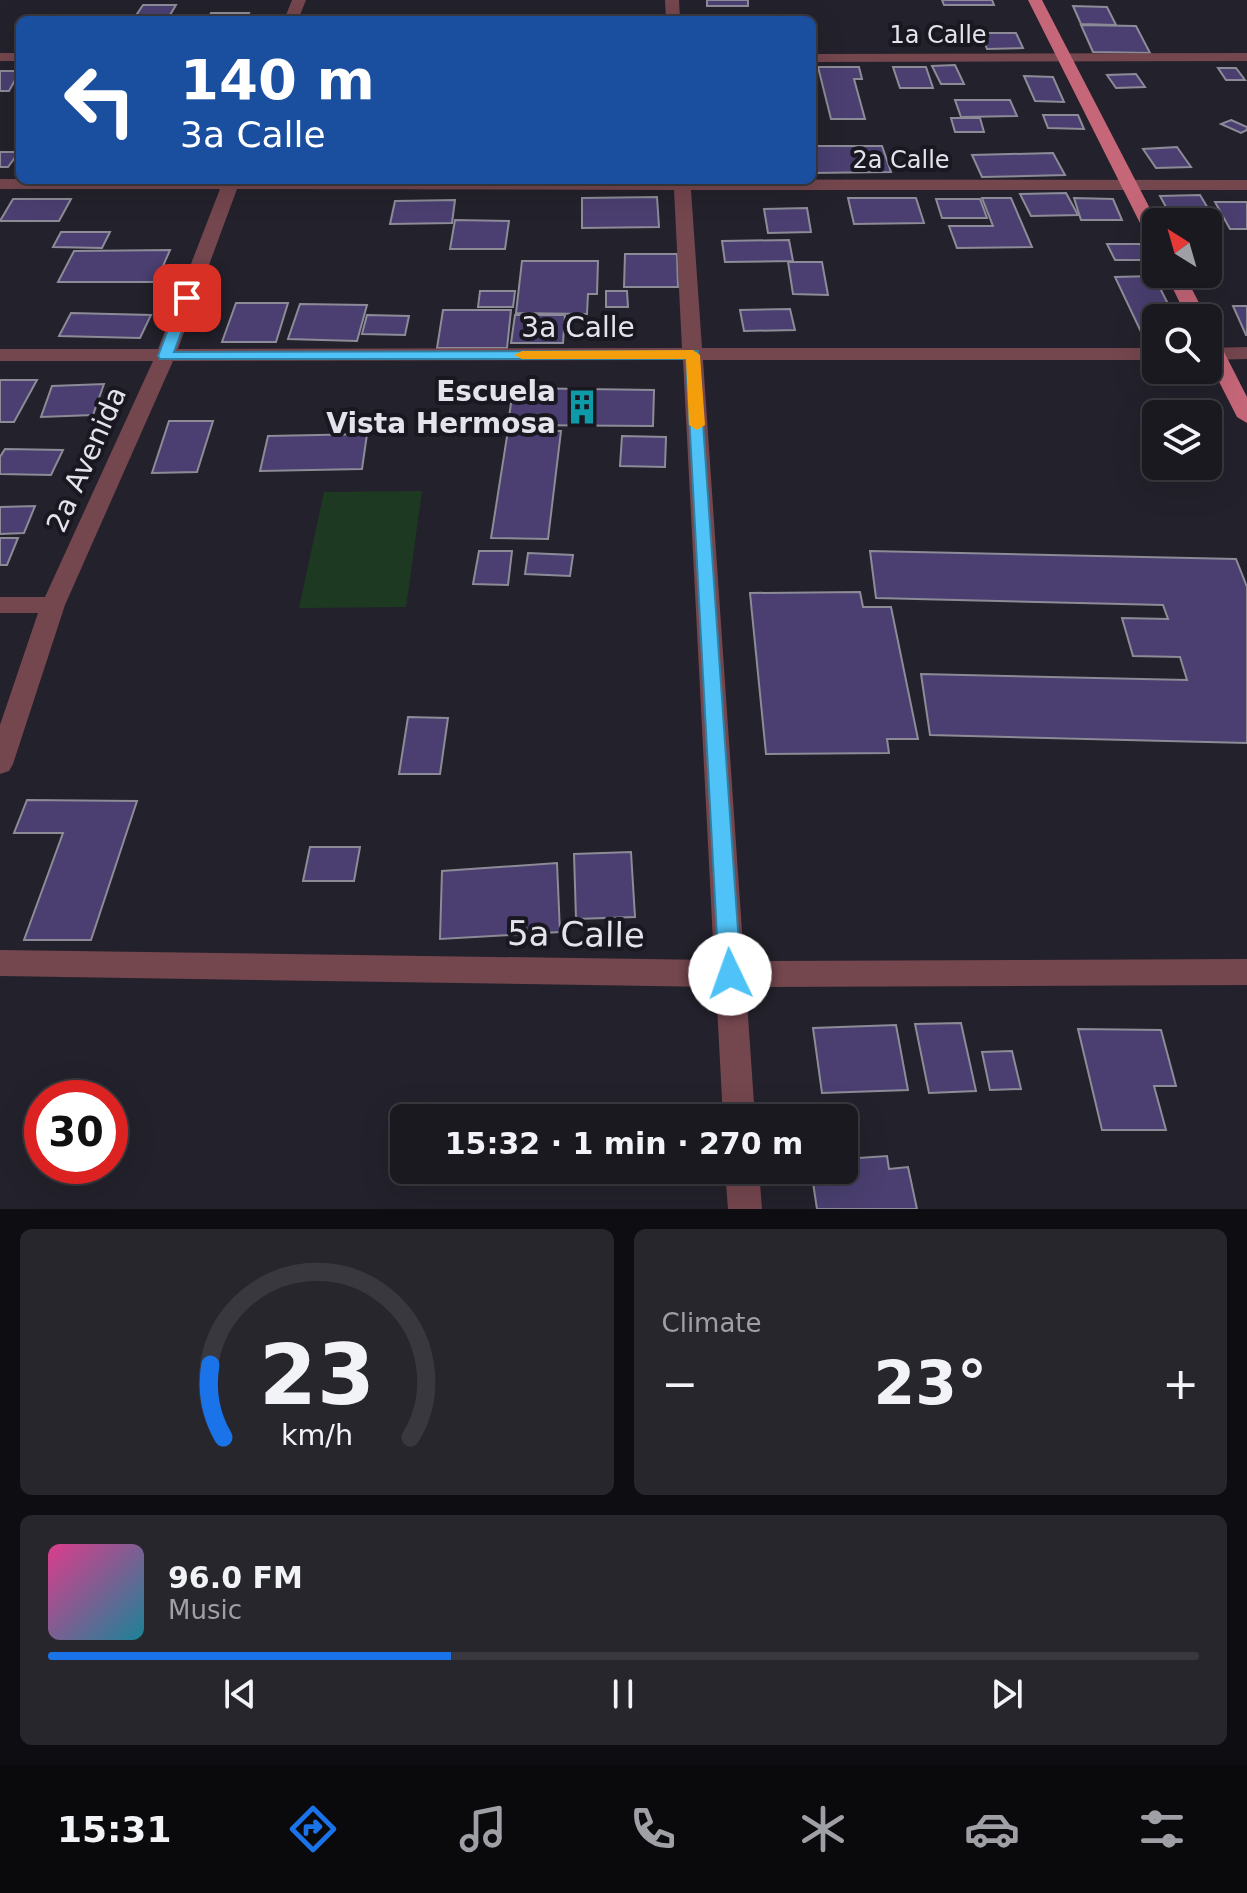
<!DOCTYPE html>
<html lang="en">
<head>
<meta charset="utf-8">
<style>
	:root { --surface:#1a1920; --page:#27262d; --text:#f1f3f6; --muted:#9fa0a5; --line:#38383e; --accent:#1a73e8 }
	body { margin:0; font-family:"DejaVu Sans",sans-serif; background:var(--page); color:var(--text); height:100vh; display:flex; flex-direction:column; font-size:30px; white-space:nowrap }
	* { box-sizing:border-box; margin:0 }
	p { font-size:26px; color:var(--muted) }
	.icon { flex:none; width:44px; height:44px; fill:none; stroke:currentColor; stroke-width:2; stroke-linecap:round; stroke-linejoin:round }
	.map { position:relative; height:1209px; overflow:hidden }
	.side { display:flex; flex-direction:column; gap:20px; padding:20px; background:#0e0e12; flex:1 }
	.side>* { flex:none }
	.hud { position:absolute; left:16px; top:16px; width:800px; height:168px; border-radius:12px; box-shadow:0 8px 32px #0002,0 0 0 2px var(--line); background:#1a4fa0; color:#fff; overflow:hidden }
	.needle { width:52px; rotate:323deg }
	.tools { position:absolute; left:1142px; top:208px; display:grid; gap:16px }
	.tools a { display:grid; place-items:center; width:80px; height:80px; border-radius:12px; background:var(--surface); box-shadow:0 8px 32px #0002,0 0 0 2px var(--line); font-size:40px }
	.speed { position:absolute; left:24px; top:1080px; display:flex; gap:16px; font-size:40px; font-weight:700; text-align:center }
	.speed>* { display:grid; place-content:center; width:104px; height:104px; border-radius:50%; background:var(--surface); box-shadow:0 8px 32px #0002,0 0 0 2px var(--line); line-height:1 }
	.speed .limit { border:12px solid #d22; background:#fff; color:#111 }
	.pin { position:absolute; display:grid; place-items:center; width:68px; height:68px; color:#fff; margin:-34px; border-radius:16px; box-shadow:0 4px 12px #0006 }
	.me { position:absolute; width:88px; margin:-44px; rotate:357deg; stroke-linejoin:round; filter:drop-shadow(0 0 6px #0008) }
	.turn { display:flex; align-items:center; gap:28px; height:168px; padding:0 32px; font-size:36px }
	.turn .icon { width:104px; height:104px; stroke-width:2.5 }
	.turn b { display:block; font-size:56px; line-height:68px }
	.big { font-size:60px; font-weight:800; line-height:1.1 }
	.side .card { flex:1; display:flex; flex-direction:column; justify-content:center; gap:12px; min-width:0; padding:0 28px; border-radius:12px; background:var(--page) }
	.side .dial { align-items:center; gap:0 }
	.dial svg { height:208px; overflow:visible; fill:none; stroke:var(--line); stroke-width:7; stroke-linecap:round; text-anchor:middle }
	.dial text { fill:var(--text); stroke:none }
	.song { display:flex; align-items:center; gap:24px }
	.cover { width:96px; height:96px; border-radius:12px; background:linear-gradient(135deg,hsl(330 70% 55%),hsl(190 70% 35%)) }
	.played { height:8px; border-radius:4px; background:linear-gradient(90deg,var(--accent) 35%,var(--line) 35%) }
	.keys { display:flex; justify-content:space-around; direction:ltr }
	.heat { display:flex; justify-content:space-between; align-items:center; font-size:44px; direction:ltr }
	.side .tiles { flex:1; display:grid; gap:20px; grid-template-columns:1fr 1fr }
	.card:last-child { grid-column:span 2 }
	.trip { position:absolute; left:390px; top:1104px; width:468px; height:80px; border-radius:12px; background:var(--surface); box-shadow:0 8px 32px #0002,0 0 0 2px var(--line); font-weight:800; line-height:80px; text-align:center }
	.tab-bar { display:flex; height:128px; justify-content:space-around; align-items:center; background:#0a0a0d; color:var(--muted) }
	.tab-bar .icon { width:56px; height:56px }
	.tab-bar .on { color:var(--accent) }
	.tab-bar b { font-size:36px; color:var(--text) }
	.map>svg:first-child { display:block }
</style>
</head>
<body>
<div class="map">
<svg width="1247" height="1209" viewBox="0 0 1247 1209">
	<rect width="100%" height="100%" fill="#23212b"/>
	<polygon fill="#1e3922" points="422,491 406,607 299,608 324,492"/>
	<g fill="#4a3f70" stroke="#8c8b97" stroke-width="2">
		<rect x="707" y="0" width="41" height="6"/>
		<polygon points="942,0 992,0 994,5 944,5"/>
		<polygon points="143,5 176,5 167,20 133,20"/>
		<polygon points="1073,6 1107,7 1116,25 1081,24"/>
		<polygon points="211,13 249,13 246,20 208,20"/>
		<polygon points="487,16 525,16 524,20 487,20"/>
		<polygon points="1081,25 1136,26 1150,53 1093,52"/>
		<polygon points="981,33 1016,33 1023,48 987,49"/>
		<polygon points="955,65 964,84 941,84 932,66"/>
		<polygon points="818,67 859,67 862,79 854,79 865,119 831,119"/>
		<polygon points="893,67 926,67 933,88 900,88"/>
		<polygon points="1218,68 1236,68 1245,80 1226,80"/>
		<polygon points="0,71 20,71 9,91 0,91"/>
		<polygon points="1136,74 1145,87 1116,88 1107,75"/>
		<polygon points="1024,76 1053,77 1064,102 1035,101"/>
		<polygon points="955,100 1010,100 1017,116 961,117"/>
		<polygon points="1043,115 1078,115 1084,129 1048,128"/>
		<polygon points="951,118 980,118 984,132 955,132"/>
		<polygon points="1231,120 1247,127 1247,130 1241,133 1221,124"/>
		<polygon points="812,146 882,146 891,172 812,173"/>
		<polygon points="1177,147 1191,167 1156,168 1143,149"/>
		<polygon points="0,152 19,152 8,167 0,167"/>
		<polygon points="1053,153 1065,175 982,177 972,155"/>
		<polygon points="1066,193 1078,215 1031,216 1020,194"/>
		<polygon points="1200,195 1218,225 1208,225 1208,222 1174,222 1160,196"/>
		<polygon points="657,197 659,227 582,228 582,198"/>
		<polygon points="848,198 916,198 924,223 854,224"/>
		<polygon points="982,198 1011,198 1032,247 957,248 949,226 993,226"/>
		<polygon points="1074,198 1113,199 1122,220 1081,220"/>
		<polygon points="13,199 71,199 59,221 0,221"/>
		<polygon points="936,199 980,199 987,218 942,218"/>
		<polygon points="455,200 452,223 390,224 395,201"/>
		<polygon points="1215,202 1247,202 1247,229 1230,229"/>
		<polygon points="807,208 811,232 768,233 764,209"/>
		<polygon points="455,220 509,221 505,249 450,249"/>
		<polygon points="61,232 110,232 102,248 53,247"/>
		<polygon points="789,240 793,261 725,262 722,241"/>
		<polygon points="1107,244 1140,244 1148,260 1115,260"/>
		<polygon points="170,250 156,282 58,282 74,251"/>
		<polygon points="625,254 677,254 678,287 624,287"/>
		<polygon points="522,261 598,261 597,294 588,294 587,314 516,313"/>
		<polygon points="788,262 822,262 828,295 793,294"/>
		<polygon points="1154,276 1175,318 1156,318 1156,336 1143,336 1115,277"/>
		<polygon points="480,291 515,291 513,307 478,307"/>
		<polygon points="606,291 627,291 628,307 606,307"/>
		<polygon points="236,303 288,303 276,342 222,342"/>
		<polygon points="300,304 367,305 357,341 288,339"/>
		<polygon points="1233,306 1247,306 1247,335 1246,335"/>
		<polygon points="790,309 795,330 744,331 740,310"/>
		<polygon points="443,310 511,310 507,348 437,348"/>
		<polygon points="71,313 151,315 140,338 59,336"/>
		<polygon points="367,315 409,316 405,335 362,334"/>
		<polygon points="515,315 565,315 563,343 511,343"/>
		<polygon points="0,380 37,380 14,422 0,422"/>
		<polygon points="104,384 93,415 41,417 52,386"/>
		<polygon points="513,388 654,390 653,426 508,425"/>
		<polygon points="169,421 213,421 197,472 152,473"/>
		<polygon points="508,430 561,431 548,539 491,538"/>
		<polygon points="367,434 362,469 260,471 268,436"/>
		<polygon points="622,436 666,437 665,467 620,466"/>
		<polygon points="5,449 63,450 51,475 0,474 0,457"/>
		<polygon points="35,506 24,533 0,534 0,507"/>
		<polygon points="0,538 18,538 7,565 0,565"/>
		<polygon points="479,551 512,551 508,585 473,584"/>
		<polygon points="870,551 1236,559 1247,587 1247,743 930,735 921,674 1187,680 1180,657 1133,656 1122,618 1168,619 1163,605 876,598"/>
		<polygon points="528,553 573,555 570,576 525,574"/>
		<polygon points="860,592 863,607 891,607 918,739 887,739 889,753 766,754 750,593"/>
		<polygon points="408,717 448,718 440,774 399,774"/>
		<polygon points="27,800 137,801 91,940 24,940 63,833 14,833"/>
		<polygon points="310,847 360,847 354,881 303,881"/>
		<polygon points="631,852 635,917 576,919 574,854"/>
		<polygon points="557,863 560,932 440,939 442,871"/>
		<polygon points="961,1023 976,1091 929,1093 915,1024"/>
		<polygon points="896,1025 908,1090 822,1093 813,1028"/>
		<polygon points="1078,1029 1161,1030 1176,1086 1154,1086 1166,1130 1102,1130"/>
		<polygon points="1012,1051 1021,1089 990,1090 982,1052"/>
		<polygon points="887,1156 889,1169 908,1167 917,1209 817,1209 811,1170 844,1170 844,1159"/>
	</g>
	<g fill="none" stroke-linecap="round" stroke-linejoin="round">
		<g fill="#74464e" fill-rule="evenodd">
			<polygon points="292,0 306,0 298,20 284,20"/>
			<polygon points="665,0 679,0 680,20 666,20"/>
			<rect x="0" y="53" width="20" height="8"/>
			<polygon points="1247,53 1247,61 812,62 812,54"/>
			<path d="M0 179 1247 180V190H691L702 348H1156V360H703L744 961 1247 959V985L746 987 755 1118H723L716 987 0 976V950L714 960 683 360 173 361 65 605 13 764 9 771 0 774V725L38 613H0V597H45L153 361H0V349H158L220 189H0ZM237 189 674 190 682 348 178 349Z"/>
			<polygon points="1247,347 1247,359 1208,360 1208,348"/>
			<polygon points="725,1170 759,1170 762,1209 728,1209"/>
		</g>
		<g fill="#c56779" fill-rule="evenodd">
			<polygon points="1028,0 1042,0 1157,222 1156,242 1147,237"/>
			<polygon points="1166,274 1184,274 1207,318 1187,318"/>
			<polygon points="1208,334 1218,340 1247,397 1247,423 1237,417 1208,360"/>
		</g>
	</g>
	<polygon fill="#4fc3f7" stroke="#337fa1" stroke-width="2" points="187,294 194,298 174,352 698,351 741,974 738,981 730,984 722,981 719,974 686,359 160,359 158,356 180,298"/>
	<polygon fill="#f59e0b" points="693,350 700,355 705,425 697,430 689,425 686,359 522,359 514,355 522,351"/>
	<defs>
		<g id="building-bare" transform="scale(2.76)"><path d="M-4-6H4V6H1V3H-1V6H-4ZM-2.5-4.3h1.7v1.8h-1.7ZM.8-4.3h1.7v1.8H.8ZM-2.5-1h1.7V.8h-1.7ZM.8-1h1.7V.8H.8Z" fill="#0f9aa8" stroke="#191821" stroke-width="2.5" paint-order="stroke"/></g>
	</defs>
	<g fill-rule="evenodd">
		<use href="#building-bare" x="582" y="407"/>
	</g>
	<g text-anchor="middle" stroke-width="8" stroke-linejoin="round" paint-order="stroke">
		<g font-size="24" fill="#e4e3eb" stroke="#191821">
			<text x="938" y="43">1a Calle</text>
			<text x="901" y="168">2a Calle</text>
		</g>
		<g font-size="28" fill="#e4e3eb" stroke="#191821">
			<text x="578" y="337">3a Calle</text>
			<text transform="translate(86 459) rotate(-66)" y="10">2a Avenida</text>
		</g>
		<g font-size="28" font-weight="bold" fill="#e4e3eb" stroke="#191821" text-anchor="end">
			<text x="556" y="401">Escuela<tspan x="556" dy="32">Vista Hermosa</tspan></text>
		</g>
		<g font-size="34" fill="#e4e3eb" stroke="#191821">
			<text transform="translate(576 934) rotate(1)" y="12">5a Calle</text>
		</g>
	</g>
</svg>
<div class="tools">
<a><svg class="needle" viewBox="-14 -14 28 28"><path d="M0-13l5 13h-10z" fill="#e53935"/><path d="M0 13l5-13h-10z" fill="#9fa0a5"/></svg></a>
<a><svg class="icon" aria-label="search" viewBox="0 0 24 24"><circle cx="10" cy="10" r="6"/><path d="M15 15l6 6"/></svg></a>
<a><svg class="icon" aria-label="layers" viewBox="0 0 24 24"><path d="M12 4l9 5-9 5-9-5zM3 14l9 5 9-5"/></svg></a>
</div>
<div class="speed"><div class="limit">30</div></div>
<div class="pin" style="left:187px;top:298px;background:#d93025"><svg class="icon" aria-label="arrive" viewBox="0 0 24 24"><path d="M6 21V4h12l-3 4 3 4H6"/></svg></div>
<svg class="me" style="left:730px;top:974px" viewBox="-20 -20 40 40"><circle r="19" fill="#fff"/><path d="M0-13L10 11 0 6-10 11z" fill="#4fc3f7"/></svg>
<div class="trip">15:32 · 1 min · 270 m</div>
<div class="hud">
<div class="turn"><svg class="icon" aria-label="left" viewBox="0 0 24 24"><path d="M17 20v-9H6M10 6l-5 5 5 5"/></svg><div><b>140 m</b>3a Calle</div></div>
</div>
</div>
<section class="side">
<div class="tiles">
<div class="card dial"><svg viewBox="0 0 100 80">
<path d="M14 69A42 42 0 1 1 86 69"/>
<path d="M14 69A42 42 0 0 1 9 41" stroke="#1a73e8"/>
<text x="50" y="56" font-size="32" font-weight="700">23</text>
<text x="50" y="72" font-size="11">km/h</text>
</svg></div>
<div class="card"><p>Climate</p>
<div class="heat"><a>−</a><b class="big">23°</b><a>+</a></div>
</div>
<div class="card">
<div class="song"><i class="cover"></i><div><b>96.0 FM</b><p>Music</p></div></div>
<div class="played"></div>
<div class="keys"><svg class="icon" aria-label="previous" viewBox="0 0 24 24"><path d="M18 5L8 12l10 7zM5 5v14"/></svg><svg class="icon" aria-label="pause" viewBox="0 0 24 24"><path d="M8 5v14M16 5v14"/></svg><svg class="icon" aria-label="next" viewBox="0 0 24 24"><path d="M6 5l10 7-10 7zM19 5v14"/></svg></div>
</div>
</div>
</section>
<nav class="tab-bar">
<b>15:31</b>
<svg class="icon on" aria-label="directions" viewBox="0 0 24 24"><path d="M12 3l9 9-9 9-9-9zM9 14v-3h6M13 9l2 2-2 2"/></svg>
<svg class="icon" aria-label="music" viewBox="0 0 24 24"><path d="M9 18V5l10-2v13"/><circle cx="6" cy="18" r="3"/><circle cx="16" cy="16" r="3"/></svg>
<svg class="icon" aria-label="phone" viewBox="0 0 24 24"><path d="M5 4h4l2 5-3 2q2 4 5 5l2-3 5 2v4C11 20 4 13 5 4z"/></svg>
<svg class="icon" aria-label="climate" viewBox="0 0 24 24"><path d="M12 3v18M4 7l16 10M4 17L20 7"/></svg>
<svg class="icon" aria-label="car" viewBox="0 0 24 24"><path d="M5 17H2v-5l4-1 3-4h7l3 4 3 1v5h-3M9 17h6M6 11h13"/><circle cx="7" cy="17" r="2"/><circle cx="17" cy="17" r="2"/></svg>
<svg class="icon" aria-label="filters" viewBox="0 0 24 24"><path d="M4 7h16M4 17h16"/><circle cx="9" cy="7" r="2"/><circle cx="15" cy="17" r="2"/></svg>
</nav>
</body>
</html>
